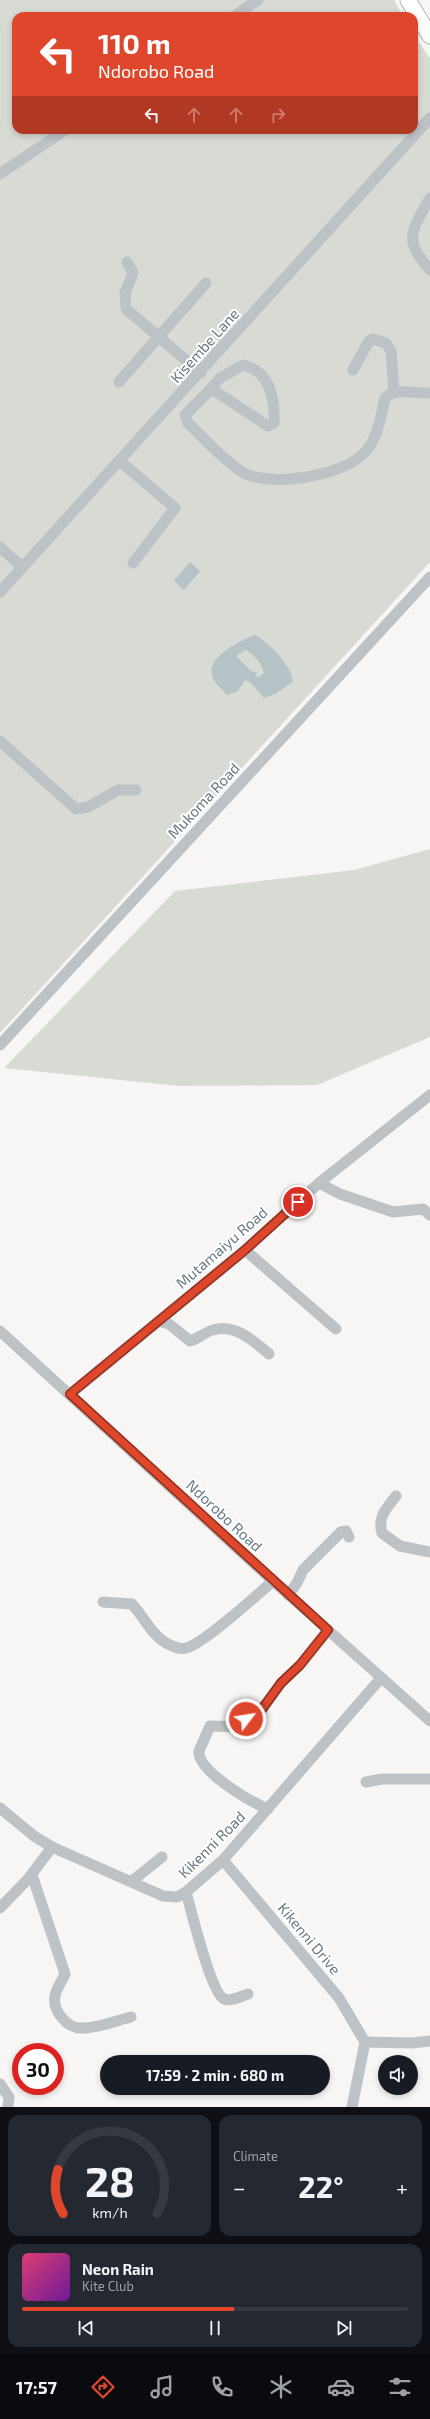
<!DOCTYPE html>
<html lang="en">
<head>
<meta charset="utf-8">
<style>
	:root { --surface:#171b24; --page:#242831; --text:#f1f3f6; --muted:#9ea1a6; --line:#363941; --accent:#de472c }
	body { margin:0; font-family:"Exo 2",sans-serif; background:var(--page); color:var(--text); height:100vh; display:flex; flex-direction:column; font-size:15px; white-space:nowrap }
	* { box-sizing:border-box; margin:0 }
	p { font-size:13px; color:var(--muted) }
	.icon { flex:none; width:22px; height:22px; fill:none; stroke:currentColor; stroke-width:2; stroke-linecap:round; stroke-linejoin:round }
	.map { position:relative; height:2107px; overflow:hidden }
	.panel { display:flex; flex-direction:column; gap:8px; padding:8px; background:#0d0f14; flex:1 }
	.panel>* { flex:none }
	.guide { position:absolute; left:12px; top:12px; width:406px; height:122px; border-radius:12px; box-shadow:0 2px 6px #0003; background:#de472c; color:#fff; overflow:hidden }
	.controls { position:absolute; left:378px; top:2055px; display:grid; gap:8px }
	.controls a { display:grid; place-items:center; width:40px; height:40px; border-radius:50%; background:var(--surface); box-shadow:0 2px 6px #0003; font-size:20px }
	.speed { position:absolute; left:12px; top:2043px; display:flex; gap:8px; font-size:20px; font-weight:700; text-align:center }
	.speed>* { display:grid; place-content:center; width:52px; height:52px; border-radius:50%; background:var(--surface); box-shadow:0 2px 6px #0003; line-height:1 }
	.speed .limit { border:6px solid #d22; background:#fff; color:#111 }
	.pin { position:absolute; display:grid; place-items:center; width:34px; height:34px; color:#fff; margin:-17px; border:2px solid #fff; border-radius:50%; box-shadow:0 1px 4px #0007 }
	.me { position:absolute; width:44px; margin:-22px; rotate:59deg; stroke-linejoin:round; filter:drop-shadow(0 0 3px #0008) }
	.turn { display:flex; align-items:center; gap:14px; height:84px; padding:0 20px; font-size:18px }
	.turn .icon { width:52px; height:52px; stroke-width:2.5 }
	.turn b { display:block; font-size:28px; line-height:34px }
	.lanes { display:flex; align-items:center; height:38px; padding:0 20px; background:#0003; justify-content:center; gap:20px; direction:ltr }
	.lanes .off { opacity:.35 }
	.big { font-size:30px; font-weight:700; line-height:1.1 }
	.panel .tile { flex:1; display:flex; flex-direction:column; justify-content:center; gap:6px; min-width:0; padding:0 14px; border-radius:12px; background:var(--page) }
	.panel .dial { align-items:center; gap:0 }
	.dial svg { height:104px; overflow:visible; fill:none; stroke:var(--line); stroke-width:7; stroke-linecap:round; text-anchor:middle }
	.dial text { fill:var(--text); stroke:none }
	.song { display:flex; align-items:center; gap:12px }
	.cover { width:48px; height:48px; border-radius:6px; background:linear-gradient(135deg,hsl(340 70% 55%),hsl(280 70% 35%)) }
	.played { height:4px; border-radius:2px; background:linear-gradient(90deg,var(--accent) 55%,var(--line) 55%) }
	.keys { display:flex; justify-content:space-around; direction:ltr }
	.heat { display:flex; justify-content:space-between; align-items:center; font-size:22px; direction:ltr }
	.panel .tiles { flex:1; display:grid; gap:8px; grid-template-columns:1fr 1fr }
	.tile:last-child { grid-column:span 2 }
	.trip { position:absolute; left:100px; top:2055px; width:230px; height:40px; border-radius:20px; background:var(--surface); box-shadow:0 2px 6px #0003; font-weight:700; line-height:40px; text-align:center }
	.tabs { display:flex; height:64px; justify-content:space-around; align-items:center; background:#090b0e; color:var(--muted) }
	.tabs .icon { width:28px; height:28px }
	.tabs .selected { color:var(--accent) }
	.tabs b { font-size:18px; color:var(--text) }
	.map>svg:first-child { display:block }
</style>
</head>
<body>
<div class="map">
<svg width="430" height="2107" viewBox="0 0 430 2107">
	<rect width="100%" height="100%" fill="#f7f6f4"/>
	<g fill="#d7dbd3">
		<polygon points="0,0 394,0 403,16 16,16 16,130 414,130 414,36 430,58 430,562 0,1033"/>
		<polygon points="430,849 430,1037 317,1085 179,1086 4,1068 175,891 354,870"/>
	</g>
	<g fill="#b5c3c6" fill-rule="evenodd">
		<polygon points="190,562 200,571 184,590 174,581"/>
		<path d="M255 635C270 644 291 664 293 682L275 694 264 698 251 683 245 680 238 691 227 695C223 690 215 684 213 678 204 657 240 641 255 635ZM246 650C256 656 260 662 264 673L259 677 255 676 258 673 251 671 236 656Z"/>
	</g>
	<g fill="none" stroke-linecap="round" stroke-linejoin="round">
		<g stroke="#b1b6b9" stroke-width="17">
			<polyline id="highway" points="408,0 430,36"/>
		</g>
		<g stroke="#bdc2c6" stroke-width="11">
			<polyline points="234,16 258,0"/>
			<polyline points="0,174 65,130"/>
			<path d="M430 198C412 231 402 239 430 270"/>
			<polyline points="127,262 133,273 125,293 126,309 201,373"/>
			<polyline points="353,370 369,341 373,339 386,343 391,351 394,392"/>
			<polyline points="119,382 206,283"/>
			<path d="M209 391 220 378 243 365C270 371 275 398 274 423L268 426 215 391H209L185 415 188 423C205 439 222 459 242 472 269 488 339 476 361 456 377 443 381 417 385 398 395 387 417 394 430 393"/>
			<polyline points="120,461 175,508 133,563"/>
			<polyline points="0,547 22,567"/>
			<polyline points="0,592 430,118"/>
			<polyline points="0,741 76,809 88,807 118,790 136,790"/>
			<polyline points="0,1045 430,577"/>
			<polyline points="319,1183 340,1194 393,1212 423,1209 430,1215"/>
			<polyline points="245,1250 336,1329"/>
			<path d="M159 1321 169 1324 190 1341C198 1339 205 1332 213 1330 234 1323 254 1341 269 1354"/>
			<polyline points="0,1331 273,1581 430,1721"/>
			<polyline points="70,1394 245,1250 319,1183 430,1095"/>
			<path d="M396 1496C387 1508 377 1517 382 1533L400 1546 430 1552"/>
			<polyline points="288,1595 297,1583 303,1570 341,1532 346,1531 349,1537"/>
			<path d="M103 1602 132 1604C144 1617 151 1634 166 1643 172 1646 179 1650 186 1648 203 1644 257 1595 273 1581"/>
			<polyline points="366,1782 382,1779 430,1779"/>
			<polyline points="0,1808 34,1836 52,1847 163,1896 177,1897 186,1892 223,1860 381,1678"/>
			<path d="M268 1809C251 1802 197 1771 199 1751L210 1726 245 1727 247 1717 260 1712 281 1683 300 1665 328 1630"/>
			<polyline points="223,1860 339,1998 365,2042"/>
			<path d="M32 1875 65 1974C62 1981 56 1989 55 1996 52 2011 68 2029 82 2028 98 2028 115 2021 131 2017"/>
			<polyline points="132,1881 162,1857"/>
			<path d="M186 1892C191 1910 211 1993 224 1999 231 2002 242 1996 248 1994"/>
			<polyline points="0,1908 28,1879 52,1847"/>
			<polyline points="365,2042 412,2043 430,2041"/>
			<polyline points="0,2084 9,2097 8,2107"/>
			<polyline points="352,2107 365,2042"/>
		</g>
		<use href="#highway" stroke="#fff" stroke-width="15"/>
	</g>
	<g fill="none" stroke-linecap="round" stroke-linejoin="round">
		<g stroke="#902e1d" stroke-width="10">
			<polyline id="route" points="246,1719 260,1712 281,1683 300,1665 328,1630 70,1394 245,1250 298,1202"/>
		</g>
		<use href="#route" stroke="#de472c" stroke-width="7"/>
	</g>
	<g text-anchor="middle" stroke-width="4" stroke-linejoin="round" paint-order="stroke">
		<g font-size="15" fill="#667984" stroke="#fff">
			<text transform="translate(205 346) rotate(-48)" y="5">Kisembe Lane</text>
			<text transform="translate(204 801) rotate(-47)" y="5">Mukoma Road</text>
			<text transform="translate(222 1248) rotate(-41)" y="5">Mutamaiyu Road</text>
			<text transform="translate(224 1516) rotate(43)" y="5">Ndorobo Road</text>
			<text transform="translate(212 1845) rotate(-45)" y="5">Kikenni Road</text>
			<text transform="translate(309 1939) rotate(50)" y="5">Kikenni Drive</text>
		</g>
	</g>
</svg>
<div class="controls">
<a><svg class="icon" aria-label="sound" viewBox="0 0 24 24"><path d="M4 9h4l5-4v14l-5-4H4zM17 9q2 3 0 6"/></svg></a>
</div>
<div class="speed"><div class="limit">30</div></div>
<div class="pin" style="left:298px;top:1202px;background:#d93025"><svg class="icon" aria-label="arrive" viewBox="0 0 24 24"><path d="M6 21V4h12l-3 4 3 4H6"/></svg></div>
<svg class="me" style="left:246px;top:1719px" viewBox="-20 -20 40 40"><circle r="17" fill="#de472c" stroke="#fff" stroke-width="3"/><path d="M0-11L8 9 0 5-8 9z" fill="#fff"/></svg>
<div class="trip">17:59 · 2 min · 680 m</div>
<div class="guide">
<div class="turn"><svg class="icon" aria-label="left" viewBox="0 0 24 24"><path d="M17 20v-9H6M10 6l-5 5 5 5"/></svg><div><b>110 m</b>Ndorobo Road</div></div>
<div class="lanes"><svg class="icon" aria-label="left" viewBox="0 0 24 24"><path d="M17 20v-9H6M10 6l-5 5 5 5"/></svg><svg class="icon off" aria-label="ahead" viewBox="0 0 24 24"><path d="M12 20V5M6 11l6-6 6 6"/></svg><svg class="icon off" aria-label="ahead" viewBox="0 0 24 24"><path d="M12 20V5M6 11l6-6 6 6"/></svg><svg class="icon off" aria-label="right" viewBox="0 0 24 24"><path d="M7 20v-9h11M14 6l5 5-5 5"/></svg></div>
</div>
</div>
<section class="panel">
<div class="tiles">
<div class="tile dial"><svg viewBox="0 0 100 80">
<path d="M14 69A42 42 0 1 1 86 69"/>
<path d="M14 69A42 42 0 0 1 10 35" stroke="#de472c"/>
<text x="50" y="56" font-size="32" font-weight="700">28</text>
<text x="50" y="72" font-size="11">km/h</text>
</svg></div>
<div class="tile"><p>Climate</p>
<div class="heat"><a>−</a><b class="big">22°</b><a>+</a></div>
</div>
<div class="tile">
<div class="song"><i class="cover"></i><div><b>Neon Rain</b><p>Kite Club</p></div></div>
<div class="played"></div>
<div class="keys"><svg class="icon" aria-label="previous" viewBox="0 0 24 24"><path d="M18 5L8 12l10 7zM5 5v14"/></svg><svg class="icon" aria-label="pause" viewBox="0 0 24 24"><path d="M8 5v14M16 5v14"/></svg><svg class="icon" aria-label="next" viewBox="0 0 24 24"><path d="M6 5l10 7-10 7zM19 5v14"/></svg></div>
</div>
</div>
</section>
<nav class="tabs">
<b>17:57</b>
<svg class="icon selected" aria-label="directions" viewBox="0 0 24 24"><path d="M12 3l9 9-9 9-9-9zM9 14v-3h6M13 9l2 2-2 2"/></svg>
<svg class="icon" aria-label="music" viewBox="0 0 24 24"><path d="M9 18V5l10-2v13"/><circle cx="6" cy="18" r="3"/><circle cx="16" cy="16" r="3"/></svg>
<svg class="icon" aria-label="phone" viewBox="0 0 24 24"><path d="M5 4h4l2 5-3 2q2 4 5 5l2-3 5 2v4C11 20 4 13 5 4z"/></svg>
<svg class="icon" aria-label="climate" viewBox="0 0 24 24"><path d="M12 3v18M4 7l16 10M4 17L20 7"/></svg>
<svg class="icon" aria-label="car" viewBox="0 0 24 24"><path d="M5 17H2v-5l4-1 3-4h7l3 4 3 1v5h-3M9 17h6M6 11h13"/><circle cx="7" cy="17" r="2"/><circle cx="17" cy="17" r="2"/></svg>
<svg class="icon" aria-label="filters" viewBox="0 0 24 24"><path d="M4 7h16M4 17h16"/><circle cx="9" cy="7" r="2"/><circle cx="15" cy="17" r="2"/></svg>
</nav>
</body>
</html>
